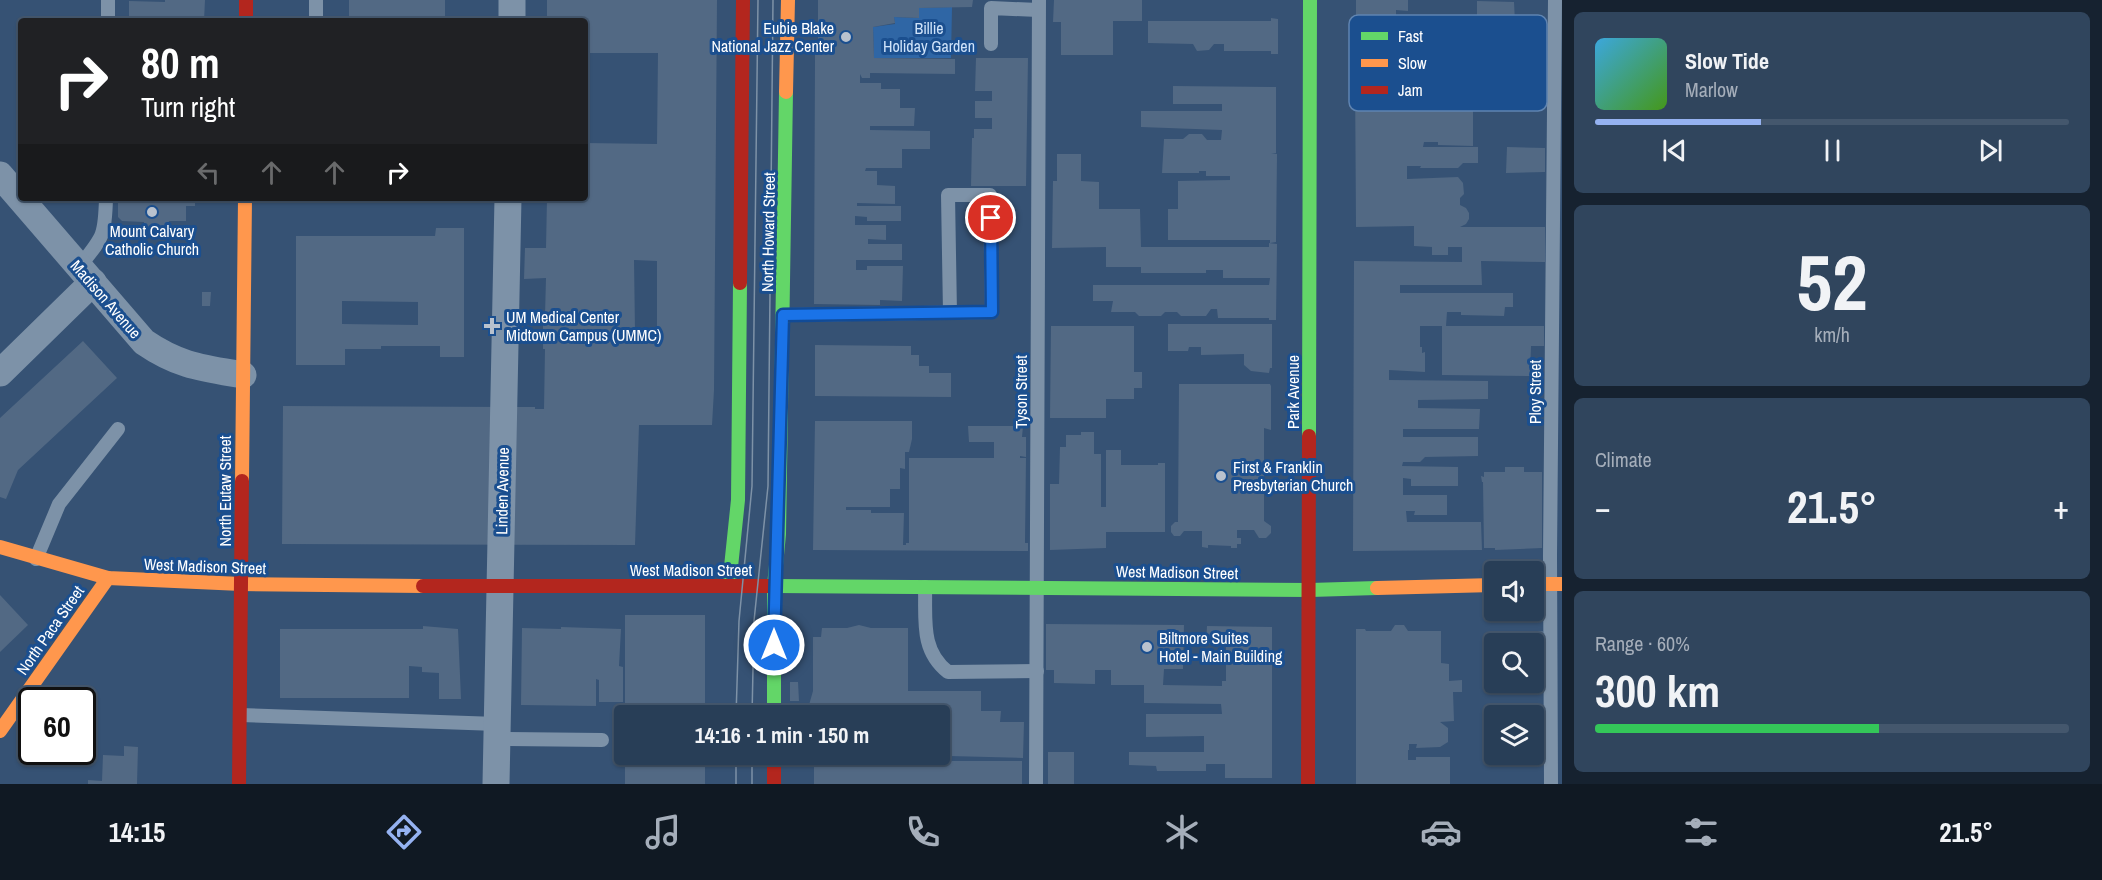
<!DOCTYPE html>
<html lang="en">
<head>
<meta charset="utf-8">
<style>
	:root { --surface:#283e57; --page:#30455d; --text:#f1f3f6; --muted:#a5aeba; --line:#44576d; --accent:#95b2f1 }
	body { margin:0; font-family:"Archivo Narrow",sans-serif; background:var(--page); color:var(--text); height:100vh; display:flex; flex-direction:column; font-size:22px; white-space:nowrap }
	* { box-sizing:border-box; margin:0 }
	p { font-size:20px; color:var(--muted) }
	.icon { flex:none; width:33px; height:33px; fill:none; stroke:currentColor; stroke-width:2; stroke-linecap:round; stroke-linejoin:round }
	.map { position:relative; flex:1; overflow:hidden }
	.sheet { display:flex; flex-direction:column; gap:12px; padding:12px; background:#162230; width:540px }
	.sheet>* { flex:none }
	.top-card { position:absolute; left:18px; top:18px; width:570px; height:183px; border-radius:6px; box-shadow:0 2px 4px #0004,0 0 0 2px var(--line); background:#202124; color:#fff; overflow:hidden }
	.tools { position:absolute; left:1484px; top:561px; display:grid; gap:12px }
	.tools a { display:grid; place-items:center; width:60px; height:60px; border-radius:6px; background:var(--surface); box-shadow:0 2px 4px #0004,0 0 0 2px var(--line); font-size:30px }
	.speed { position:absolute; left:18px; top:687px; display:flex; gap:12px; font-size:30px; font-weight:700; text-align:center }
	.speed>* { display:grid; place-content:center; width:78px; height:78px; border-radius:50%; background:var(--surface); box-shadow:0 2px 4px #0004,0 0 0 2px var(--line); line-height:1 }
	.speed .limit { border:3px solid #111; border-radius:9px; background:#fff; color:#111 }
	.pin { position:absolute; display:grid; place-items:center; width:51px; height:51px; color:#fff; margin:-26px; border:3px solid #fff; border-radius:50%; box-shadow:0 2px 6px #0007 }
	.me { position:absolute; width:66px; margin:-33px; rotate:0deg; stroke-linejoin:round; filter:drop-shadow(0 0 4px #0008) }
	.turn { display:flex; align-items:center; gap:21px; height:126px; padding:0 24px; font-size:27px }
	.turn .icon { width:78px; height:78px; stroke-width:2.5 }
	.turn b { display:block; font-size:42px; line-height:51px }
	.lanes { display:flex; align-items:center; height:57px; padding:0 24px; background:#0003; justify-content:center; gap:30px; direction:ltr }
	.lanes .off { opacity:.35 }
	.big { font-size:45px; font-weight:700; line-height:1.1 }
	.sheet .card { flex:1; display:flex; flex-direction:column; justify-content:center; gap:9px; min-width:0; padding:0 21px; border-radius:9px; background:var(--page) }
	.sheet .dial { align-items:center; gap:0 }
	.dial b { font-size:78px; line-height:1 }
	.song { display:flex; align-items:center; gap:18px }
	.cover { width:72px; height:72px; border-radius:9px; background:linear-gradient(135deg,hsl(200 70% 55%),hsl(100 70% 35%)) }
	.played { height:6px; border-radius:3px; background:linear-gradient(90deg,var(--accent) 35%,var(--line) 35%) }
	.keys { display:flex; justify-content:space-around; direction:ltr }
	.heat { display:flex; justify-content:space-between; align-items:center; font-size:33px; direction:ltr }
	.charge { height:9px; border-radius:4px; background:linear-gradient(90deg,#34c759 60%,var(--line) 0) }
	.trip { position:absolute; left:614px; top:705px; width:336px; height:60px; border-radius:6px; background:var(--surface); box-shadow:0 2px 4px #0004,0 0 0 2px var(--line); font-weight:700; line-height:60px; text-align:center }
	.menu { display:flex; height:96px; justify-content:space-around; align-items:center; background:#101923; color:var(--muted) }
	.menu .icon { width:42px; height:42px }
	.menu .selected { color:var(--accent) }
	.menu b { font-size:27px; color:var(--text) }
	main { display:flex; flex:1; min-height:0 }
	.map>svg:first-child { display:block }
</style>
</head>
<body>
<main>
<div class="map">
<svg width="1562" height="784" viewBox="0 0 1562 784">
	<rect width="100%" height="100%" fill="#365274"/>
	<polygon fill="#2f66a5" points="952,7 951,58 874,58 873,27 895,24 894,17 919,18 919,8"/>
	<g fill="#526984" fill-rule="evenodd">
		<polygon points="165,0 205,0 204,21 129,21 129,1 165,2"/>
		<rect x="349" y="0" width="96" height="21"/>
		<path d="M547 0H717L714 390 712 425H639L635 545 282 544 283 406 535 407V409H544L545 349H543V315H545L546 278 524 279 525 248H546L547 198H585V143L657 144 658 53H585V21H547ZM634 260 657 261V332L635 331Z"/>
		<polygon points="818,0 973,0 972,7 919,8 919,18 894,17 895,23 873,27 874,58 955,59 955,74 870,73 870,78 862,78 860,74 860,83 881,83 881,89 900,89 900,108 915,108 914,126 870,126 870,130 930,131 930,149 902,149 902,168 866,168 865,171 877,171 877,185 895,186 895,204 857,203 857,206 901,206 901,221 867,221 867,217 855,216 855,225 886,225 886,240 868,239 868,244 902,244 902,260 856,260 856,270 867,270 867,266 903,266 902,301 880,300 880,305 814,304 815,60 815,53 818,53"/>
		<polygon points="1054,0 1142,0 1142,21 1113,21 1113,55 1061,55 1061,22 1053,22"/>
		<polygon points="1356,0 1408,0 1408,11 1396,10 1396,16 1356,17"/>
		<polygon points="1477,1 1514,2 1515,22 1536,22 1542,26 1541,73 1546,73 1546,105 1503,105 1503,42 1488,39 1488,17 1477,17"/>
		<polygon points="1271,18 1278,19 1278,54 1271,54 1271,51 1224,51 1224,44 1214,44 1209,50 1197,51 1193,44 1148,43 1148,21 1271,21"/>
		<polygon points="976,58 1028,58 1026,186 971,186 972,138 974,138 974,129 992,129 992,118 975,118 975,101 992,101 992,91 975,91"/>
		<polygon points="1355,73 1483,74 1483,96 1406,96 1406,104 1473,104 1473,146 1438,145 1438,142 1424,142 1423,147 1478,147 1478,163 1463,163 1458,168 1420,168 1421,166 1407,166 1407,179 1458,177 1463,183 1464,194 1460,198 1460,205 1466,208 1469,213 1469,219 1466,224 1460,227 1545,227 1545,262 1481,261 1482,285 1400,285 1400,293 1513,293 1513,307 1505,307 1504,316 1461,315 1461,312 1447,312 1446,326 1544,326 1544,346 1531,346 1530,376 1442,375 1442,326 1420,326 1420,347 1422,347 1422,353 1425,352 1425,372 1389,370 1389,380 1488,381 1488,399 1418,400 1418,408 1480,409 1479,429 1403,429 1403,437 1478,437 1478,456 1425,457 1420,462 1403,462 1402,466 1458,467 1458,486 1411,486 1411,479 1403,478 1403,495 1447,495 1447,515 1414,515 1415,511 1406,511 1407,522 1481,522 1482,550 1353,551 1354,261 1462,262 1462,247 1448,247 1448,255 1432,255 1432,247 1414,246 1414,226 1356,227"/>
		<polygon points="1173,86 1276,87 1276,153 1271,153 1277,154 1276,242 1270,243 1270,240 1168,240 1168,209 1178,209 1178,181 1230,180 1230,176 1206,176 1206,171 1199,171 1199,173 1162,173 1164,139 1183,139 1189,134 1202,134 1207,140 1221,140 1222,130 1141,127 1141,111 1222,111 1222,104 1173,104"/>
		<polygon points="1507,147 1545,148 1545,172 1506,173"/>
		<polygon points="1057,154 1081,154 1081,181 1099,182 1099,209 1140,209 1141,247 1269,247 1269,243 1277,244 1276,320 1269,320 1269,318 1218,318 1217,309 1211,309 1206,316 1181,316 1177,312 1165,312 1161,316 1139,316 1135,312 1111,312 1113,301 1093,301 1093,285 1269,285 1270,278 1223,278 1223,270 1206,270 1206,273 1141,273 1141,267 1106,267 1106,247 1052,248 1053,181 1057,181"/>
		<polygon points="118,198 195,198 195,206 186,206 186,221 169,221 168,227 144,227 144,222 122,221 118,217"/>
		<path d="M436 228H464V357H440V346H381V349H345V365H296V236H435ZM342 301 418 302V325L342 324Z"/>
		<polygon points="202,292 211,292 210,306 202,306"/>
		<polygon points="1168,324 1272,324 1272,368 1270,368 1269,373 1251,371 1244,365 1244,354 1201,355 1201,347 1189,347 1188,351 1168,351"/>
		<polygon points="1051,326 1134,326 1134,372 1142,372 1142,388 1134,388 1134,399 1106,399 1106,418 1050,418"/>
		<polygon points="83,341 117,378 18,470 6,499 0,497 0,418"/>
		<polygon points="815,345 911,346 911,355 919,355 919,366 929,366 929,373 951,373 951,397 815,396"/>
		<polygon points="1179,384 1270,384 1271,386 1271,430 1264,428 1264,521 1271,526 1271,533 1266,538 1259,538 1254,530 1237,530 1237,538 1241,538 1241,544 1237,544 1237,548 1231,548 1231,546 1208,545 1208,548 1202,547 1202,531 1184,531 1180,536 1174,536 1171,532 1171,526 1175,522 1178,522"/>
		<polygon points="815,421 912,421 912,439 909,452 905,452 905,469 900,468 900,489 890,489 890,507 846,507 846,510 871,510 871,513 904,513 903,545 906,545 906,543 909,543 909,458 994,458 994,442 969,442 968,426 1023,426 1022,437 1026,437 1026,457 1020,456 1020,458 1026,458 1025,543 1028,543 1028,551 813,550"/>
		<polygon points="1081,432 1094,432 1094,454 1101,454 1101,507 1106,507 1106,450 1121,450 1121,465 1158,465 1158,463 1165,463 1165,532 1106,532 1106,548 1050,550 1050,484 1059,484 1060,447 1066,447 1066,435 1081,435"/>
		<polygon points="1505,467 1524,467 1524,472 1542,472 1542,548 1495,550 1495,548 1484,548 1483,482 1482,482 1481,476 1484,477 1484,472 1505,472"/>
		<polygon points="0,595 28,625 0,652"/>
		<rect x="625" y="615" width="80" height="101"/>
		<polygon points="1046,624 1184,625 1183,669 1164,669 1163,685 1222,686 1222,681 1226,681 1226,644 1206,644 1207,626 1272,627 1272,778 1225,778 1225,764 1206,764 1206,771 1157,771 1156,766 1129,765 1129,752 1204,752 1204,736 1146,737 1146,714 1222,714 1221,704 1144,703 1144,685 1111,685 1111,670 1095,670 1095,684 1054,683 1054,670 1046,670"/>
		<polygon points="859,625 871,628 908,628 908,691 981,691 981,711 1001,711 1000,722 1024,722 1023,758 949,756 949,740 944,740 944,761 1022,761 1022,784 814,784 814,754 939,754 939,716 811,716 809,705 813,691 813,637 821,637 822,628 847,628"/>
		<polygon points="1395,625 1404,625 1408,631 1441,631 1441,663 1449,664 1449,681 1462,680 1462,692 1453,692 1454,721 1440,722 1448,728 1448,742 1440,747 1416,748 1417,744 1409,744 1409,750 1408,750 1408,760 1416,760 1416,757 1450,757 1450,784 1356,784 1356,629 1365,629 1366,631 1391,631"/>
		<polygon points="423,626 458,629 461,699 439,699 439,673 422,672 422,667 409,666 409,698 280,698 280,629 423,629"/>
		<polygon points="561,627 621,629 619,666 623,667 623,702 599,702 599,680 596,679 596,706 521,705 522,628 561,629"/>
		<polygon points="1525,631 1543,631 1543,692 1489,691 1489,666 1494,666 1494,682 1533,682 1533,644 1525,644"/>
		<polygon points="790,682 798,682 799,701 790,701"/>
		<polygon points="124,746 138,747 137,784 88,784 88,780 102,781 103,755 124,756"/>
		<rect x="1048" y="752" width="26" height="32"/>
		<rect x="625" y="754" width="80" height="30"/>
	</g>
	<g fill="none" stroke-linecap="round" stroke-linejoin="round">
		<g stroke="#7d92a8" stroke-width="14">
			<polyline points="316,19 316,0"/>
			<polyline points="108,21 108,0"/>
			<polyline points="991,44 991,8 1038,10"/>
			<path d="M79 267C103 237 105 237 106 198"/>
			<polyline points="783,315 992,312 990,195 948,195 950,313"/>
			<polyline points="36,559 59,504 118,429"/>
			<path d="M925 587C926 619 920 650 948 672L1037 671"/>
			<polyline points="240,715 497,724"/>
			<polyline points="497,739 602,740"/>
			<polyline points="1036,784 1039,0"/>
			<polyline points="1551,784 1550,556 1555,0"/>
		</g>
		<g stroke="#7d92a8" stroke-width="27">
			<polyline points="512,21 512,0"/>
			<path d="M0 175 144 342C179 366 202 368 243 375"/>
			<polyline points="0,373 93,282"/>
			<polyline points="496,784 508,198"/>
		</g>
		<g stroke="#63d668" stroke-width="14">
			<polyline points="1309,436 1310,0"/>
			<polyline points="729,586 738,500 740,283"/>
			<polyline points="774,586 1310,590 1377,588"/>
			<polyline points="774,716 774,586 779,534 786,92"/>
		</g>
		<g stroke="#ff974d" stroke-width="14">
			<polyline points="786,92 788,0"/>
			<polyline points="242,481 245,198"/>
			<polyline points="0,547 108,578 241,584 423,586"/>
			<polyline points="1533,584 1562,584"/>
			<polyline points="1377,588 1494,585"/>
			<polyline points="0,731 108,578"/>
		</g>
		<g stroke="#b3261e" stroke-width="14">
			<polyline points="246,0 246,21"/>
			<polyline points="740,283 743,0"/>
			<polyline points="423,586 774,586"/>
			<polyline points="774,754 774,784"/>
			<polyline points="239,784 242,481"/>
			<polyline points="1308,784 1309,436"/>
		</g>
		<g stroke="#7e92a7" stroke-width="1.5">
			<polyline points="736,716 739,621 752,486 758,0"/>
			<polyline points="752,716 754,621 768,486 773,0"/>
			<polyline points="736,784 736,754"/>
			<polyline points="752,784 752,754"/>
		</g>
	</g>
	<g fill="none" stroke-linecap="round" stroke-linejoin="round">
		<g stroke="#114b97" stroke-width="15">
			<polyline id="route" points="774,645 783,315 992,312 991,218"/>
		</g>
		<use href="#route" stroke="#1a73e8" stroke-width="10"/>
	</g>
	<g fill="#b9c2ce" stroke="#1b4f8f" stroke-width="2">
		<circle cx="846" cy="37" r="6"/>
		<circle cx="152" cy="212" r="6"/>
		<path d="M489 317h6v6h6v6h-6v6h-6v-6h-6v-6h6z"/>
		<circle cx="1221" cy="476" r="6"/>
		<circle cx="1147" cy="647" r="6"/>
	</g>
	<g text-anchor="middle" stroke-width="6" stroke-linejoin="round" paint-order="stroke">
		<g font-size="16" fill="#fff" stroke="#1b4f8f" text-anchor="start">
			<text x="834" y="34" text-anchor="end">Eubie Blake<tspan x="834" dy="18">National Jazz Center</tspan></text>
			<text x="152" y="237" text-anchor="middle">Mount Calvary<tspan x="152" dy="18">Catholic Church</tspan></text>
			<text x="506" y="323">UM Medical Center<tspan x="506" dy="18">Midtown Campus (UMMC)</tspan></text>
			<text x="1233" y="473">First &amp; Franklin<tspan x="1233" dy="18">Presbyterian Church</tspan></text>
			<text x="1159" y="644">Biltmore Suites<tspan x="1159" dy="18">Hotel - Main Building</tspan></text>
		</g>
		<g font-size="16" fill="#cfe3fa" stroke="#1b4f8f">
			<text x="929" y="34">Billie<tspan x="929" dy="18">Holiday Garden</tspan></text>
		</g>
		<g font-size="16" fill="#fff" stroke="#1b4f8f">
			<text transform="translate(768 232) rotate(-89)" y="6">North Howard Street</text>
			<text transform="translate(106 299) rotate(49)" y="6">Madison Avenue</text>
			<text transform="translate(1021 392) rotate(-90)" y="6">Tyson Street</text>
			<text transform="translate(1293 392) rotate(-90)" y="6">Park Avenue</text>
			<text transform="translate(1535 392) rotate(-90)" y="6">Ploy Street</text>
			<text transform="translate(225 491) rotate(-90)" y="6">North Eutaw Street</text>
			<text transform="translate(502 491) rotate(-89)" y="6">Linden Avenue</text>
			<text transform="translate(205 566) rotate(2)" y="6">West Madison Street</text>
			<text x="691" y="576">West Madison Street</text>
			<text transform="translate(1177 572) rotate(1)" y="6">West Madison Street</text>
			<text transform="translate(50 630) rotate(-55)" y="6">North Paca Street</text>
		</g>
	</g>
	<rect x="1349" y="15" width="198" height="96" rx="9" fill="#1b4f8f" stroke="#5f84b1" stroke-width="1.5"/>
	<rect x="1361" y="32" width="27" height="8" fill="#63d668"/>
	<rect x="1361" y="59" width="27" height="8" fill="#ff974d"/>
	<rect x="1361" y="86" width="27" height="8" fill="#b3261e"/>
	<g font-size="16" fill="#fff">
		<text x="1398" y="42">Fast</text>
		<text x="1398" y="69">Slow</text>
		<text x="1398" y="96">Jam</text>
	</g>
</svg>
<div class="tools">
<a><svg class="icon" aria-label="sound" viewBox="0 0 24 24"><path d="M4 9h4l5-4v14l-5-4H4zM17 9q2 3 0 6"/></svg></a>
<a><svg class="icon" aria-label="search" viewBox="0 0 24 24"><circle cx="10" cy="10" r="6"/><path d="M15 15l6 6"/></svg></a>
<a><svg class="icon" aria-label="layers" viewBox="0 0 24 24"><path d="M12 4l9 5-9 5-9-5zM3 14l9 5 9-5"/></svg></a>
</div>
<div class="speed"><div class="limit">60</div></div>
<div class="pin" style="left:991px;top:218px;background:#d93025"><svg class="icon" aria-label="arrive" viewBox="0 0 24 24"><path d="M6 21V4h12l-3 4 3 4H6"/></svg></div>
<svg class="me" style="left:774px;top:645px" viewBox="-20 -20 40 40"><circle r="17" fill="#1a73e8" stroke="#fff" stroke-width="3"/><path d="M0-11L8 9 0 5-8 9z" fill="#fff"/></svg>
<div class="trip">14:16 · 1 min · 150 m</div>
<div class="top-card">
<div class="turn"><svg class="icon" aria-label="right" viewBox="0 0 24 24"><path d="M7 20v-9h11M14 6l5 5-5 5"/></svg><div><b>80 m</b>Turn right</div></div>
<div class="lanes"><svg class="icon off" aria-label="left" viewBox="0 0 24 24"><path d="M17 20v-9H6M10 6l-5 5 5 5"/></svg><svg class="icon off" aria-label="ahead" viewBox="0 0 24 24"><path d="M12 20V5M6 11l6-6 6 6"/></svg><svg class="icon off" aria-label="ahead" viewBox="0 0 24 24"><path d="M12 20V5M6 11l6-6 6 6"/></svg><svg class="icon" aria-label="right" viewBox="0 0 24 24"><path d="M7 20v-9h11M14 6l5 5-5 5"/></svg></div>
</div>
</div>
<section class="sheet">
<div class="card">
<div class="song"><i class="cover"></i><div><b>Slow Tide</b><p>Marlow</p></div></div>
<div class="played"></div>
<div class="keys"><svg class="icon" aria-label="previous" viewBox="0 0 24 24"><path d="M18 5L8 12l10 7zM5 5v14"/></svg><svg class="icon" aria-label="pause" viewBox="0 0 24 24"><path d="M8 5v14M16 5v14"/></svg><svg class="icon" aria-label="next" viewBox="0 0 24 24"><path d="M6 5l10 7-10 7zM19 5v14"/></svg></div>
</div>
<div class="card dial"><b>52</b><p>km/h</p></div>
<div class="card"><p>Climate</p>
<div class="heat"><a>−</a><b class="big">21.5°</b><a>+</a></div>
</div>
<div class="card"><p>Range · 60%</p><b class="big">300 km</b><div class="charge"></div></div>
</section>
</main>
<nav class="menu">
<b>14:15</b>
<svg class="icon selected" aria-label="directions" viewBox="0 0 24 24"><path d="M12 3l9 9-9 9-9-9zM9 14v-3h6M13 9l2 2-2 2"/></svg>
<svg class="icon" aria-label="music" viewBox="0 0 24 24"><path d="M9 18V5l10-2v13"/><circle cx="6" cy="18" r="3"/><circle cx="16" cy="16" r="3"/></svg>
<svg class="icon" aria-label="phone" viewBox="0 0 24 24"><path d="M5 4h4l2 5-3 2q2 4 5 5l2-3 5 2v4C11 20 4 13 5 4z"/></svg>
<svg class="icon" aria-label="climate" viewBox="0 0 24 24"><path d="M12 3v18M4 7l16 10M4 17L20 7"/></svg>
<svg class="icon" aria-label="car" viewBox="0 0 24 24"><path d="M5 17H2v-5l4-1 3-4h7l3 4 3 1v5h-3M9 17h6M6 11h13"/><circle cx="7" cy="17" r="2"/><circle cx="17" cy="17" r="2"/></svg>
<svg class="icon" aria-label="filters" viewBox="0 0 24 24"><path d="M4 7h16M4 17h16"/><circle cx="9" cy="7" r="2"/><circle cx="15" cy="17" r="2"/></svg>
<b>21.5°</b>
</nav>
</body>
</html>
